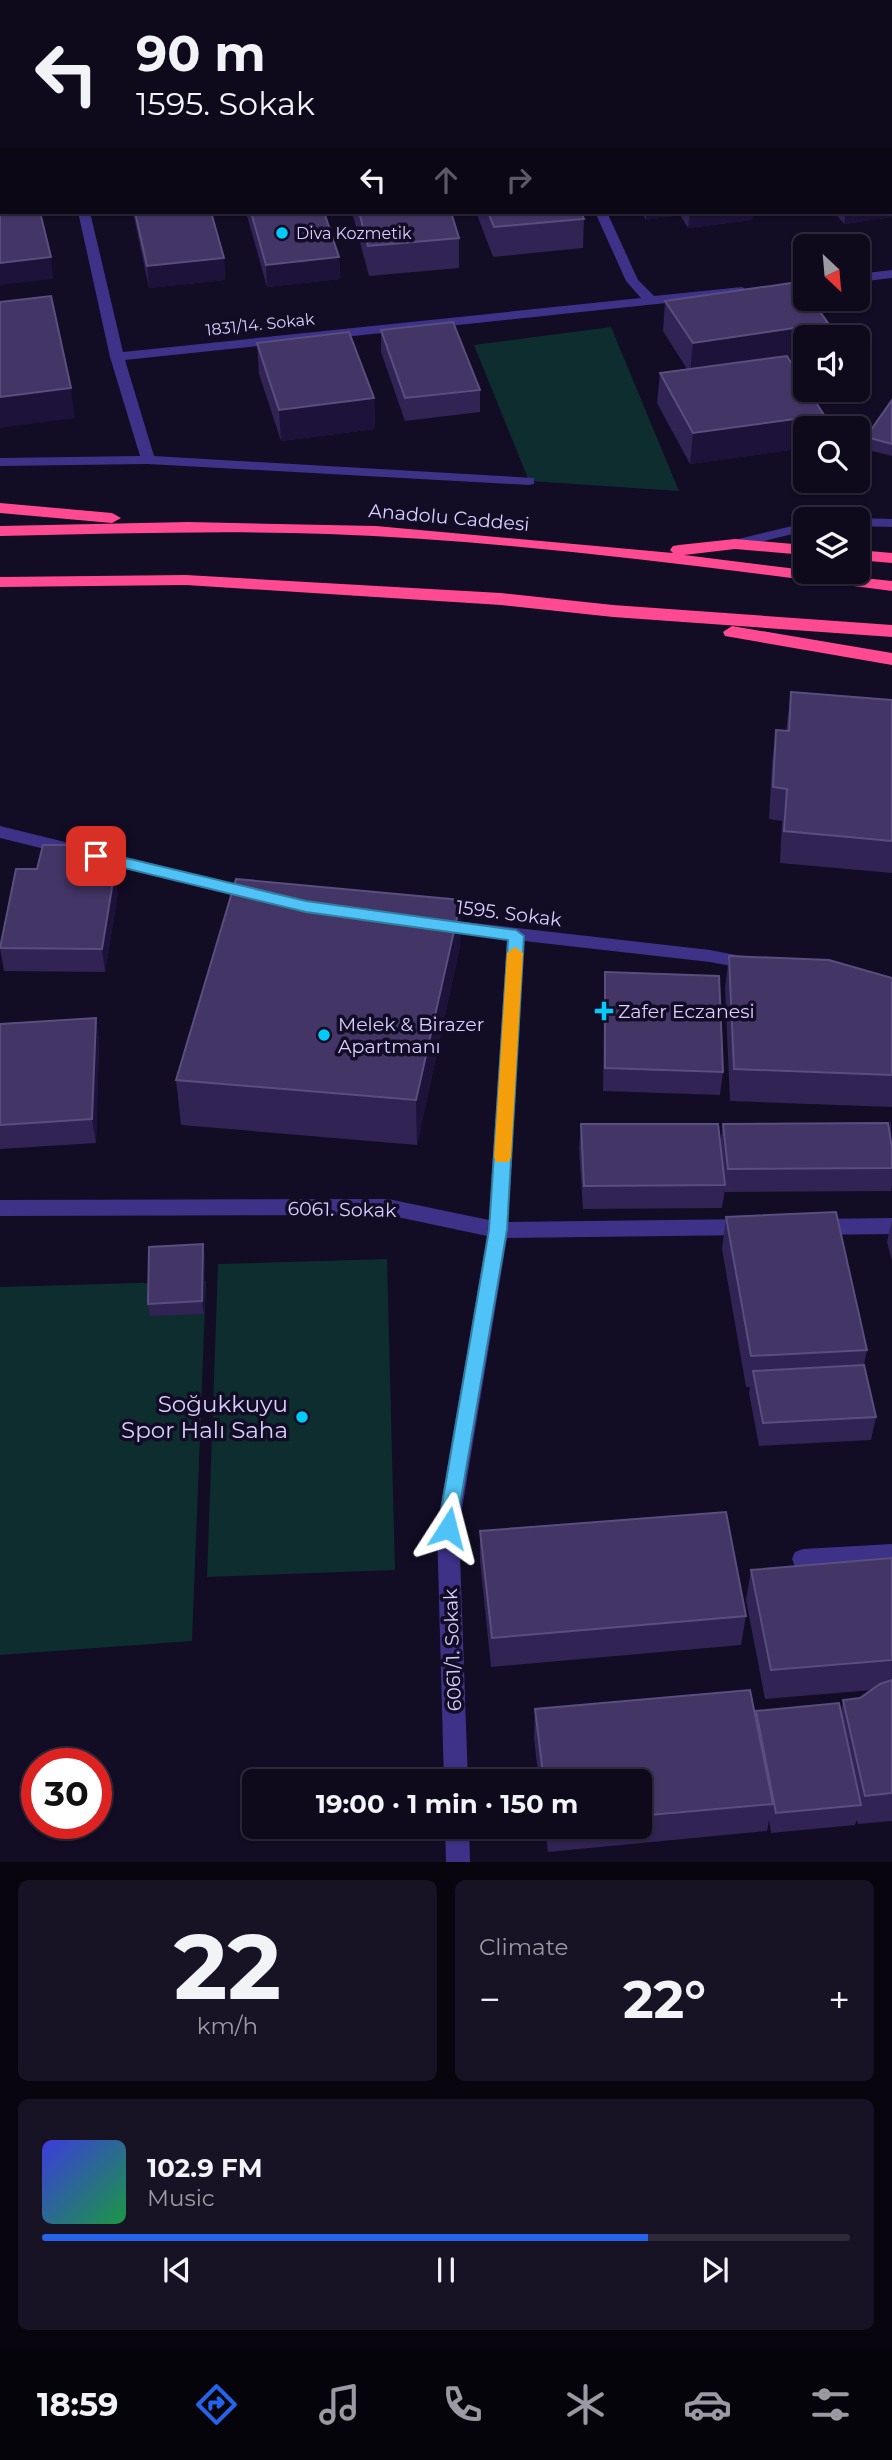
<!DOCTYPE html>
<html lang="en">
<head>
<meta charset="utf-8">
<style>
	:root { --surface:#0e091b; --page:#171224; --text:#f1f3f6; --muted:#9b9aa3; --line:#2e2a3a; --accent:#2563eb }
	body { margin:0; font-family:Montserrat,sans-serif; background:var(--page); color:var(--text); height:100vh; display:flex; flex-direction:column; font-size:26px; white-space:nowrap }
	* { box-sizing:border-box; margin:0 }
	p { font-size:23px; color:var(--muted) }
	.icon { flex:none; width:38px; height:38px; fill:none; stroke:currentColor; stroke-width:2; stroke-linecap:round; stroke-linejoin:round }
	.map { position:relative; height:1862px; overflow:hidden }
	.sheet { display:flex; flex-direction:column; gap:18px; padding:18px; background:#08050f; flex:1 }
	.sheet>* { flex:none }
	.top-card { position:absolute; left:0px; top:0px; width:892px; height:214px; box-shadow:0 2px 5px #0004,0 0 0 2px var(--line); background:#0e091b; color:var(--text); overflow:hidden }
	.needle { width:46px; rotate:154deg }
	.buttons { position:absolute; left:793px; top:234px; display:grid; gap:14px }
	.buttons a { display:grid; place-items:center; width:77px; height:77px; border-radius:10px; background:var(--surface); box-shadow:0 2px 5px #0004,0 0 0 2px var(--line); font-size:35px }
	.speed { position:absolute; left:21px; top:1748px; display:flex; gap:14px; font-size:35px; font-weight:700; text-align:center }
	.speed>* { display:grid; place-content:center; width:91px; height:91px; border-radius:50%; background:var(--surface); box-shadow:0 2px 5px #0004,0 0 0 2px var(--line); line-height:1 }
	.speed .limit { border:10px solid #d22; background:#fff; color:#111 }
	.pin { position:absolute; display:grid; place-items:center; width:60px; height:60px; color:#fff; margin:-30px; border-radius:14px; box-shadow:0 4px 10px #0006 }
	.me { position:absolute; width:77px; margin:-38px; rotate:9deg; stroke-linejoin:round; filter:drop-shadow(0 0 5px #0008) }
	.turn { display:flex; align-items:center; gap:24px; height:147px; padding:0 21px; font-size:32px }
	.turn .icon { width:91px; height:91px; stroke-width:2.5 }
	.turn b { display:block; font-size:49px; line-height:60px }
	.lanes { display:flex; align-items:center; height:66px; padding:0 21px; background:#0003; justify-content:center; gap:35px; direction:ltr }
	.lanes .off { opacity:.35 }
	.big { font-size:52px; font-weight:700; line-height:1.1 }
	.sheet .card { flex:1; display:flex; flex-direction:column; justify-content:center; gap:10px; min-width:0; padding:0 24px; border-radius:10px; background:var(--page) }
	.sheet .dial { align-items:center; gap:0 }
	.dial b { font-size:91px; line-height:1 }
	.song { display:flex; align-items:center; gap:21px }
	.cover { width:84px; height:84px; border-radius:10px; background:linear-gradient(135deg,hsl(240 70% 55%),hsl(140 70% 35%)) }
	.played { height:7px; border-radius:4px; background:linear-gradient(90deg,var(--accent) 75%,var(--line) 75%) }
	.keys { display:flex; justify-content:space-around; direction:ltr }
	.heat { display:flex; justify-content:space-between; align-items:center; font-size:38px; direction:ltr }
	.sheet .tiles { flex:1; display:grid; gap:18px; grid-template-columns:1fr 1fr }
	.card:last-child { grid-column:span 2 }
	.trip { position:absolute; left:242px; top:1769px; width:410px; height:70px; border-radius:10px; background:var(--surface); box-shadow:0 2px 5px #0004,0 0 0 2px var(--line); font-weight:700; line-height:70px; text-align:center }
	.tabs { display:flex; height:112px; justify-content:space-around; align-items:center; background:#06040b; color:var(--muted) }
	.tabs .icon { width:49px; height:49px }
	.tabs .selected { color:var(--accent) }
	.tabs b { font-size:32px; color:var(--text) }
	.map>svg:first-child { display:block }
</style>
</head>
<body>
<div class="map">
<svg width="892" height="1862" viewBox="0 0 892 1862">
	<rect width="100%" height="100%" fill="#120c24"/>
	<g fill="#0e2d2f">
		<polygon points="611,327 679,491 529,481 474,345"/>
		<polygon points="387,1259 395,1570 207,1577 218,1264"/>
		<polygon points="206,1281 192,1641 0,1655 0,1287"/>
	</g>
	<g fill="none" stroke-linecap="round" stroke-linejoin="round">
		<g fill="#3d3288" fill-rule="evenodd">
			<polygon points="858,518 892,519 892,527 858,526 858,520 852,520"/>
			<polygon points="805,523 805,531 735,548 728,544 730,541"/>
			<polygon points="892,1544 892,1564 803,1569 795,1566 792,1559 795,1552 803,1549"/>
		</g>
		<g fill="#3d3288" fill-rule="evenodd">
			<rect x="0" y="21" width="2" height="6"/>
			<polygon points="78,212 90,212 123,352 641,298 626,281 595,212 607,212 638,280 654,296 742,287 748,291 742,295 125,360 154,456 534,478 534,484 529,485 148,464 0,466 0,458 140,456 110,357"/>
			<polygon points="892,270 892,278 858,282 858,274"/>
			<polygon points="0,826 256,889 265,895 256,901 0,838"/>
			<polygon points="439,919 710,950 752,958 758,960 761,964 758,968 752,970 710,962 524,941 508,1222 749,1219 756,1221 759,1227 756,1233 749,1235 507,1238 459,1527 468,1782 444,1782 437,1527 487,1236 388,1215 0,1216 0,1200 388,1199 489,1220 507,939 433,929 430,925 433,921"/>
			<polygon points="892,1218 892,1234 815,1235 808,1233 805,1227 808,1221 815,1219"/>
			<polygon points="445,1827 469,1827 470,1862 446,1862"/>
		</g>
		<g fill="#76f" fill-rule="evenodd">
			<rect x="891" y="94" width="1" height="6"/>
			<rect x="891" y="117" width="1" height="6"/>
			<rect x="0" y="176" width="2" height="8"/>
			<polygon points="2,197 2,205 0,206 0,198"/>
		</g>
		<g fill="#ff4a91" fill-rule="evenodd">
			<polygon points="0,503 112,513 121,518 112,523 0,513"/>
			<path d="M188 522 376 526 673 553 670 550 673 546 679 545 735 539 805 545V555L735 549 684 555 805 570V572L892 581V591C705 567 517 541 328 534 219 530 109 534 0 536V526Z"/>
			<polygon points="858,550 892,553 892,563 858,560"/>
			<polygon points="186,575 501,593 613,605 892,625 892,637 613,617 501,605 186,585 0,587 0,577"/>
			<polygon points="732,626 892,653 892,665 725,636 723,632"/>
		</g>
	</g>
	<g fill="#312354">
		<rect x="288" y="0" width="127" height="2"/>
		<polygon points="433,0 554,0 553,2 434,2"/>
		<polygon points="555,0 671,0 671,2 556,2"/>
		<polygon points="680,0 787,0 779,2 681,2"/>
		<polygon points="892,129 892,217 844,224 834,212 891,212"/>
		<polygon points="133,212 211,212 224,258 225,280 149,288"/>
		<polygon points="246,212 324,212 339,257 340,279 267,287"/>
		<polygon points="352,212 451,212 459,238 459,268 369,276"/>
		<polygon points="476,212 581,212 584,219 583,248 493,257"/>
		<polygon points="641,212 753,212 752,220 688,228 680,215 646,220"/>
		<polygon points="665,301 828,323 826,338 805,338 788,358 805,429 805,448 690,464 657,403 660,373 687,369 663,331"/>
		<polygon points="381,330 480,390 480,412 405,421 381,352"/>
		<polygon points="257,343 374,398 375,429 281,441 259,374"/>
		<polygon points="892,400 892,456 864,449 866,437"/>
		<polygon points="791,692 892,700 892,873 780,863 782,821 769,819 772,762 776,730 786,731"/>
		<polygon points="88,869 118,893 105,972 4,971 0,948"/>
		<polygon points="461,900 460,946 417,1145 181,1125 176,1080"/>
		<polygon points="729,956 892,978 892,1107 730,1101 725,988"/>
		<polygon points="605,972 723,1072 720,1095 603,1091 604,996"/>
		<polygon points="96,1018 99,1042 96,1143 0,1149 0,1024"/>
		<polygon points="891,1119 892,1185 891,1191 725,1192 725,1189 722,1208 583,1209 579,1148 581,1124 720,1143 723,1124 889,1131"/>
		<polygon points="726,1217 867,1350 864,1365 876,1417 871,1440 759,1446 749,1393 750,1387 746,1387 722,1249"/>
		<polygon points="892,1220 892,1261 887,1242"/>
		<polygon points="203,1244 205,1256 204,1314 150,1316 148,1304"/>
		<polygon points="480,1531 746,1616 741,1645 491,1667 480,1561"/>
		<polygon points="892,1558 892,1821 858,1824 857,1820 855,1825 771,1833 769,1820 767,1831 548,1852 545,1827 639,1827 639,1782 539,1782 534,1738 535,1709 755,1715 756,1711 841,1712 843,1700 860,1698 872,1690 765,1699 746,1600 751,1570"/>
	</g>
	<g fill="#1d1239">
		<polygon points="490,0 554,0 553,2 474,2"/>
		<polygon points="570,0 671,0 671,2 569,2"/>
		<polygon points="689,0 787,0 779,2 689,2"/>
		<rect x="891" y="48" width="1" height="28"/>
		<polygon points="2,123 2,145 0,133 0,124"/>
		<polygon points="891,188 892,188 892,217 844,224 846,212 891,212"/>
		<polygon points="647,212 680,212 680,215 646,220"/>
		<polygon points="690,212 753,212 752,220 688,228"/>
		<polygon points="51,257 53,279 0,285 0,263"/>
		<polygon points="339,257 340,279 267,287 266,265"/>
		<polygon points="224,258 225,280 149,288 147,266"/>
		<polygon points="828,323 826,338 805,338 805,356 690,373 693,343"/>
		<polygon points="71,388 75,418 0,428 0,397"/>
		<polygon points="374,398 375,429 281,441 279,410"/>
		<polygon points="824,415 822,429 805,429 805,448 690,464 693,433"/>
		<polygon points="85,845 88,869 84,893 80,869"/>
		<polygon points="115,869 118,893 105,972 102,949"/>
		<polygon points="461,900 460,946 417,1145 416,1100"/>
		<polygon points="96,1018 99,1042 96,1143 92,1119"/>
		<polygon points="203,1244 205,1256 204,1314 202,1301"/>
	</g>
	<g fill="#433566" stroke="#5a4e7e" stroke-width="2">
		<polygon points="0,0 125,0 125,2 2,2 2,9"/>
		<polygon points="151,0 275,0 276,2 151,2"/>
		<polygon points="298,0 415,0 415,2 299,2"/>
		<polygon points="448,0 490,0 474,2 449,2"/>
		<polygon points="856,0 892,0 892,48 891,48 891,2 837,2"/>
		<polygon points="0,67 2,67 2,123 0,124"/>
		<polygon points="891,127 892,129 892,188 891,188"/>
		<polygon points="14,212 40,212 51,257 0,263 0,213"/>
		<polygon points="135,212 211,212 224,258 147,266"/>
		<polygon points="251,212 324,212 339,257 266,265"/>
		<polygon points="359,212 451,212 459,238 368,246"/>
		<polygon points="488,212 581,212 584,219 494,227"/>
		<polygon points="798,282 805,292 805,299 811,299 828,323 693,343 665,301"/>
		<polygon points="51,296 71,388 0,397 0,302"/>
		<polygon points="453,322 480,390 405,398 381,330"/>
		<polygon points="349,332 374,398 279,410 257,343"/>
		<polygon points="787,356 805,385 805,390 808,390 824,415 693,433 660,373"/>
		<polygon points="892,400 892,444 866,437"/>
		<polygon points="791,692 892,700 892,841 784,831 787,789 773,787 776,730 789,731"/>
		<polygon points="43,845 85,845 80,869 115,869 102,949 0,948 16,869 37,869"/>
		<polygon points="236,879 461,900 416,1100 176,1080"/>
		<polygon points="729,956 829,960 892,978 892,1075 734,1069"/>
		<polygon points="605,972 719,976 723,1072 605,1068"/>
		<polygon points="96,1018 92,1119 0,1125 0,1024"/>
		<polygon points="888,1123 892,1148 892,1168 728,1169 723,1124"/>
		<polygon points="581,1124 718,1124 725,1185 584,1186"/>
		<polygon points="836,1212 867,1350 751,1356 726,1217"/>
		<polygon points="203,1244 202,1301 148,1304 149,1247"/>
		<polygon points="864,1365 876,1417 763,1423 753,1371"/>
		<polygon points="726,1512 746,1616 492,1638 480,1531"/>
		<polygon points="892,1558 892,1660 771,1670 751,1570"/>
		<polygon points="892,1680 892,1793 865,1796 843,1700 860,1698 880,1684"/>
		<polygon points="750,1690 773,1804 639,1816 639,1782 544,1782 535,1709"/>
		<polygon points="839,1703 861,1805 776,1813 756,1711"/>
	</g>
	<polygon fill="#4fc3f7" stroke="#337fa1" stroke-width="2" points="96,851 306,901 516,930 524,936 507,1230 455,1534 448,1536 441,1534 438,1528 489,1230 508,940 306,912 91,860 89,856 91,852"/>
	<polygon fill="#f59e0b" points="515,947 523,953 511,1157 509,1162 496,1162 494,1157 507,953"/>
	<g fill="#00cbfa" stroke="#120c24" stroke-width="2.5">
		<circle cx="282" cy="233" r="7"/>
		<path d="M600.5 1000.5h7v7h7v7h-7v7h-7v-7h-7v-7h7z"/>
		<circle cx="324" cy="1035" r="7"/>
		<circle cx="302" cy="1417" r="7"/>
	</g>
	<g text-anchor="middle" stroke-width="7" stroke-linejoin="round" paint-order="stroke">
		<g font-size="16" fill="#d9cfff" stroke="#120c24" text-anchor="start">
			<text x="296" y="239">Diva Kozmetik</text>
		</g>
		<g font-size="16" fill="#d9cfff" stroke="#120c24">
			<text transform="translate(260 324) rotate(-6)" y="6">1831/14. Sokak</text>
		</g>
		<g font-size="19" fill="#d9cfff" stroke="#120c24">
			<text transform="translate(449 517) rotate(5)" y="7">Anadolu Caddesi</text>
			<text transform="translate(509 913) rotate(7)" y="7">1595. Sokak</text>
			<text transform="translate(342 1209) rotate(1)" y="7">6061. Sokak</text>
			<text transform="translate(452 1650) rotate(-92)" y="7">6061/1. Sokak</text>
		</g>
		<g font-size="19" fill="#d9cfff" stroke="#120c24" text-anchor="start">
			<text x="618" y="1018">Zafer Eczanesi</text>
			<text x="338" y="1031">Melek &amp; Birazer<tspan x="338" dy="22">Apartmanı</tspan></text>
		</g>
		<g font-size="23" fill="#d9cfff" stroke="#120c24" text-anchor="end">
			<text x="288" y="1412">Soğukkuyu<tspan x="288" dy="26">Spor Halı Saha</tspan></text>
		</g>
	</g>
</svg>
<div class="buttons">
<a><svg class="needle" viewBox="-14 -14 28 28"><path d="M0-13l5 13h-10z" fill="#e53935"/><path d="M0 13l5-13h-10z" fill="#9b9aa3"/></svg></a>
<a><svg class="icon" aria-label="sound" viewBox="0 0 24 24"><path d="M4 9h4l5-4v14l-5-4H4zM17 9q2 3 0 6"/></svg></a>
<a><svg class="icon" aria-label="search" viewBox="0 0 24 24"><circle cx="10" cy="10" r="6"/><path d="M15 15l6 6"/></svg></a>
<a><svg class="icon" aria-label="layers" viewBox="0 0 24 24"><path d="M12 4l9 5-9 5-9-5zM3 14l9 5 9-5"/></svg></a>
</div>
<div class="speed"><div class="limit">30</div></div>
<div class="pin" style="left:96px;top:856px;background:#d93025"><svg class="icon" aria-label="arrive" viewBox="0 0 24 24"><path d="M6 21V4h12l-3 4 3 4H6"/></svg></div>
<svg class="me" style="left:448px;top:1528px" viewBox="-20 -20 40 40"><path d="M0-17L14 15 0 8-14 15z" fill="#4fc3f7" stroke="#fff" stroke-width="4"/></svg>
<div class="trip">19:00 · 1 min · 150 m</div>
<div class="top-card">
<div class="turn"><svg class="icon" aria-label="left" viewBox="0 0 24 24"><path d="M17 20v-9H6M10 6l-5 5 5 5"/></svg><div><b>90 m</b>1595. Sokak</div></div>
<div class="lanes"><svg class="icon" aria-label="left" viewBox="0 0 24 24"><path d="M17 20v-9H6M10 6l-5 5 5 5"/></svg><svg class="icon off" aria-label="ahead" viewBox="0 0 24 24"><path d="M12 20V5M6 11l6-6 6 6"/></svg><svg class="icon off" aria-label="right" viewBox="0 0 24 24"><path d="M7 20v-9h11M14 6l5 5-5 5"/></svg></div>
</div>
</div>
<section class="sheet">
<div class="tiles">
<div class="card dial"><b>22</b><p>km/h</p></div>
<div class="card"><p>Climate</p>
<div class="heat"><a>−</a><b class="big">22°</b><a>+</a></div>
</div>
<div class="card">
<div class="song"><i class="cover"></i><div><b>102.9 FM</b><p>Music</p></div></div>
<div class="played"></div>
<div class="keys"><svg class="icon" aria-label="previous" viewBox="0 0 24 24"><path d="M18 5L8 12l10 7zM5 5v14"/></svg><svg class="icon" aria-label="pause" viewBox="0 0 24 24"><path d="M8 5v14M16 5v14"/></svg><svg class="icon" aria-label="next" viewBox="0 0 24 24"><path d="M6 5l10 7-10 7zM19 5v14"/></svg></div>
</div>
</div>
</section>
<nav class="tabs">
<b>18:59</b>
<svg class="icon selected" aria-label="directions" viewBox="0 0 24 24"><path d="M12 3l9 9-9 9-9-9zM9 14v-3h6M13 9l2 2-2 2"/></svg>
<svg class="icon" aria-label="music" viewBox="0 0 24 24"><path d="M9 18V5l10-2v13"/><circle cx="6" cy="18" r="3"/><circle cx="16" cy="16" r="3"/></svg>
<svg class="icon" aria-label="phone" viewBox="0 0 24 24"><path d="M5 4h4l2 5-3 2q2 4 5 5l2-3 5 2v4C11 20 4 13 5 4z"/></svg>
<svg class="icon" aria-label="climate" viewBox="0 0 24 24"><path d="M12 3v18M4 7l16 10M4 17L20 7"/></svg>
<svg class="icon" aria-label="car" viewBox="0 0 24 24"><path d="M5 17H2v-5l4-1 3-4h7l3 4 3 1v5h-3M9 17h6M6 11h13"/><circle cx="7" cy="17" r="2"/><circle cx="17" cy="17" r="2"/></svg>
<svg class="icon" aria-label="filters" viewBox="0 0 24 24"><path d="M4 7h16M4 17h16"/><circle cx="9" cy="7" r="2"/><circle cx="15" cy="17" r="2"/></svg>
</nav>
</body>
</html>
